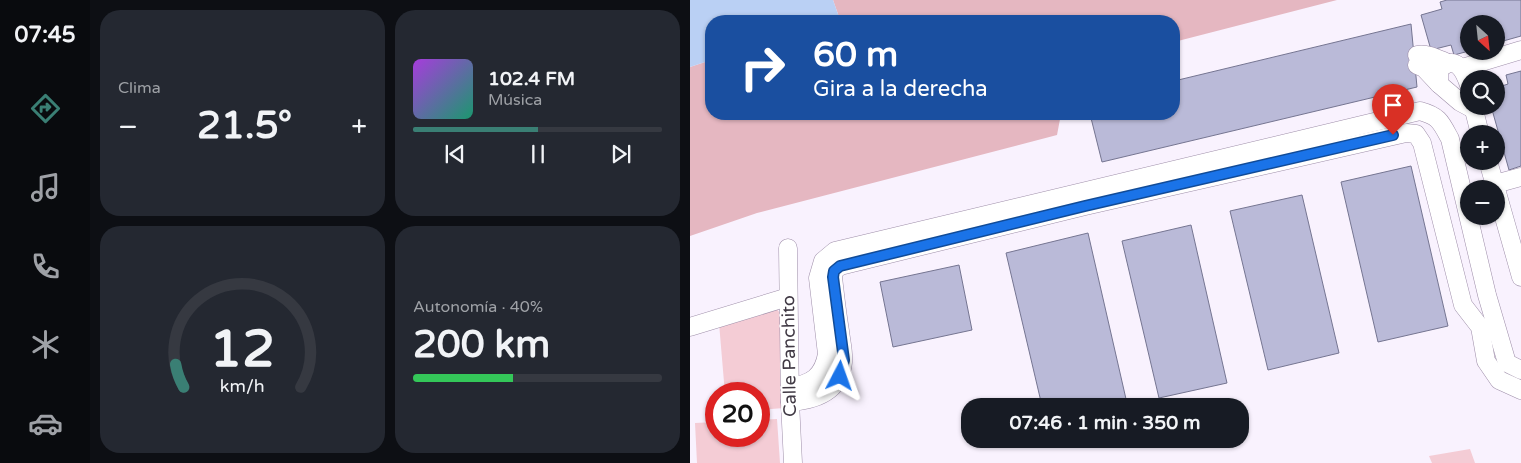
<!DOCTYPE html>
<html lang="es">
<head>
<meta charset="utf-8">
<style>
	:root { --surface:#171b24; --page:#242831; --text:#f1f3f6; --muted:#9ea1a6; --line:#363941; --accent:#3a7f74 }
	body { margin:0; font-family:"Varela Round",sans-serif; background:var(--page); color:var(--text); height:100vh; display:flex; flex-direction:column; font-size:19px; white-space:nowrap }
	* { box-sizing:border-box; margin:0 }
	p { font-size:16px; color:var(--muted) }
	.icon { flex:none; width:28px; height:28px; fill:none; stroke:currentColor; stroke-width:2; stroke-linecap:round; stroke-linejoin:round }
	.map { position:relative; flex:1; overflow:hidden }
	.details { display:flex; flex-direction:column; gap:10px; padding:10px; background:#0d0f14; width:600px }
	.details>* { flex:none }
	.banner { position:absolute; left:15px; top:15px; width:475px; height:105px; border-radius:20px; box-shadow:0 1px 4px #0004; background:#1a4fa0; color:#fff; overflow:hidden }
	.needle { width:32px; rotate:153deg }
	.controls { position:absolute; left:770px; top:15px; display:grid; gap:10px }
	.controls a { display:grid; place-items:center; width:45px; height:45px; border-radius:50%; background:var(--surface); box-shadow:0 1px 4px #0004; font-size:25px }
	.speed { position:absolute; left:15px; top:382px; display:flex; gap:10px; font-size:25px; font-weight:700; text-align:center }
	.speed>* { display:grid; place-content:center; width:65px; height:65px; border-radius:50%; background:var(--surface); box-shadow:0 1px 4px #0004; line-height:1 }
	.speed .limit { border:8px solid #d22; background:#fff; color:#111 }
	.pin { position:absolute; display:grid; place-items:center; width:42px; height:42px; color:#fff; margin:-51px -21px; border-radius:50% 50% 50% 0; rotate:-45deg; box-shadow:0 0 5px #0007 }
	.pin .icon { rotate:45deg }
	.me { position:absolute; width:55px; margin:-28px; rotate:4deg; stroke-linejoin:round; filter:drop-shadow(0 0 4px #0008) }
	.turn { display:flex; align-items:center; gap:18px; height:105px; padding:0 25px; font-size:22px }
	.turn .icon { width:65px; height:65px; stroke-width:2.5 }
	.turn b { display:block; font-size:35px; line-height:42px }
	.big { font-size:38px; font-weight:700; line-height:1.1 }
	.details .widget { flex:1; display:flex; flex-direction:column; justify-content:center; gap:8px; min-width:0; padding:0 18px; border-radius:20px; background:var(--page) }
	.details .dial { align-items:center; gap:0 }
	.dial svg { height:130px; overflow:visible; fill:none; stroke:var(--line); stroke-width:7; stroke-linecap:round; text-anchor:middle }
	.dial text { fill:var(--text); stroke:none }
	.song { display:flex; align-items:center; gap:15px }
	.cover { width:60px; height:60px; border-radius:8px; background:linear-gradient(135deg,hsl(280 70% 55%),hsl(160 70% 35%)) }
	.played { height:5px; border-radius:2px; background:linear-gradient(90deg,var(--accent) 50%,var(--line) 50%) }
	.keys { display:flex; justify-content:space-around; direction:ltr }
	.heat { display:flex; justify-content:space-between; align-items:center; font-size:28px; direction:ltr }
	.charge { height:8px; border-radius:4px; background:linear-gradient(90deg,#34c759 40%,var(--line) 0) }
	.details .tiles { flex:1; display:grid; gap:10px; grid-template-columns:repeat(2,1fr) }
	.trip { position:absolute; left:271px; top:398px; width:288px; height:50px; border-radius:20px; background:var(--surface); box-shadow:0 1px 4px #0004; font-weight:700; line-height:50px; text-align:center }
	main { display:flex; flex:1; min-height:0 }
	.tabs { display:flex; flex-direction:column; width:90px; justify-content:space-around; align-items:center; background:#090b0e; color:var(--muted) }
	.tabs .icon { width:35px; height:35px }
	.tabs .current { color:var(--accent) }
	.tabs b { font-size:22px; color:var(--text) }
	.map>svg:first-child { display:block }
</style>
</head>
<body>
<main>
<nav class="tabs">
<b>07:45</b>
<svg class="icon current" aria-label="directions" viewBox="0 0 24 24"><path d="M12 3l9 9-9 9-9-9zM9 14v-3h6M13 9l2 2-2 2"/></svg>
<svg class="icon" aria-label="music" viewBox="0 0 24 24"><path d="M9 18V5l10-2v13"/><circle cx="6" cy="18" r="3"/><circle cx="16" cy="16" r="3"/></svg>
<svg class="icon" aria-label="phone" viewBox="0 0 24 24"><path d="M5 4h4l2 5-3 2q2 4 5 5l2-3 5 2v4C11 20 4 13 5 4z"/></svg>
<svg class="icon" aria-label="climate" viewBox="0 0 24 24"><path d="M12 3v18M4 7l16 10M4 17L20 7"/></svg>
<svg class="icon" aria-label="car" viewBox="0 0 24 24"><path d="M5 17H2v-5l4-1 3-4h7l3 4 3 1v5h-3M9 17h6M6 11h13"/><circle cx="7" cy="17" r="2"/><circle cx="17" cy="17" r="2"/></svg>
</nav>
<section class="details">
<div class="tiles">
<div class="widget"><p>Clima</p>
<div class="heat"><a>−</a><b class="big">21.5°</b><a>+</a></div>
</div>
<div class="widget">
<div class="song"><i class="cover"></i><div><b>102.4 FM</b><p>Música</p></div></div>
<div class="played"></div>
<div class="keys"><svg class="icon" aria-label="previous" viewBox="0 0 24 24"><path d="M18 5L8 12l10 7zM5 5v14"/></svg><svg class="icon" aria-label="pause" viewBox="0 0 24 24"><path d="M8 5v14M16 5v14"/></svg><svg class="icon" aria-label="next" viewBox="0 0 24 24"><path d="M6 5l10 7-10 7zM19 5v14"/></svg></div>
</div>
<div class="widget dial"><svg viewBox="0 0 100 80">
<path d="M14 69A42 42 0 1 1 86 69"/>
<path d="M14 69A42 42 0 0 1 9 55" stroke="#3a7f74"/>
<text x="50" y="56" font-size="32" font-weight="700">12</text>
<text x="50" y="72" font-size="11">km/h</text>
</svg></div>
<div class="widget"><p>Autonomía · 40%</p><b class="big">200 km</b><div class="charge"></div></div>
</div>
</section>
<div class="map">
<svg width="831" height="463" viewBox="0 0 831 463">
	<rect width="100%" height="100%" fill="#f9f2fe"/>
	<g fill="#f4ccd5">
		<polygon points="86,308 90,313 94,408 69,410 69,394 35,394 29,323"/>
		<polygon points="87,419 90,463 7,463 5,423 26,422 26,436 69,436 69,420"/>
		<polygon points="780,449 785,463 742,463 739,456"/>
	</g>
	<g fill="#e5b7c1">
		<polygon points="143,0 647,0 484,42 484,21 136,21 149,17"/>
		<polygon points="21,60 21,114 371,114 367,135 67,213 0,236 0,67"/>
	</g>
	<polygon fill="#bad0f4" points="0,0 143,0 149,17 136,21 21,21 21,60 0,67"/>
	<g fill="#babad8" stroke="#757591">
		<polygon points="757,0 831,0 831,36 806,43 806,24 779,24 779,51 764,55 761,45 741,50 731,15 752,9 750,2"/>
		<polygon points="721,24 727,87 412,162 400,114 484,114 484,81"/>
		<polygon points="831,71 831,166 819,170 801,106 806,106 806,88 818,84 816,75"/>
		<polygon points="721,166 758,326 688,342 651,182"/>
		<polygon points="612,195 649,353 578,370 540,211"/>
		<polygon points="501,225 537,383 469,398 432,241"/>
		<polygon points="398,233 436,399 404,406 352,406 316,253"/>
		<polygon points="269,265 282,330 203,347 190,282"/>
	</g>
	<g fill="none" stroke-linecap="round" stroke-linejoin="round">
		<g stroke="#9e8ea9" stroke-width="19">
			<g id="minor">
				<path d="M727 55C738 53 748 59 758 63"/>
				<polyline points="727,65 734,68 749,84"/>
				<polyline points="772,68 831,50"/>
				<path d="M779 85C774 70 765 53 749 70V84L770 102 783 109"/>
				<polyline points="783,106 790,134"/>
				<polyline points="798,161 831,277"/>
				<polyline points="805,184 831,177"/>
				<polyline points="98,248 100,402 103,463"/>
				<polyline points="0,327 98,297"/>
				<path d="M100 387C121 384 133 377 137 354L128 278 133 261 145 251 730 111C749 116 751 122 760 139L797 295 817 363 831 370"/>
				<path d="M100 402C126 400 150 392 153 362 154 352 151 341 150 331 147 313 145 295 143 277L144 271 150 266 395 206 716 133 726 134 732 143 773 305 790 327 796 361 809 380 831 390"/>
			</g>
		</g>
		<use href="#minor" stroke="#fff" stroke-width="18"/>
	</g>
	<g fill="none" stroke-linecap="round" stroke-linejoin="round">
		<g stroke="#114b97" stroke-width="12">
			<polyline id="route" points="150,376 154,360 143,277 144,271 150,266 395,206 703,135"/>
		</g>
		<use href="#route" stroke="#1a73e8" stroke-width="9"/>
	</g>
	<g text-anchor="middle" stroke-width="4" stroke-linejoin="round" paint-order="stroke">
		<g font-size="18" fill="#403944" stroke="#fff">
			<text transform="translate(99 356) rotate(-91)" y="6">Calle Panchito</text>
		</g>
	</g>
</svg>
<div class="controls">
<a><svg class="needle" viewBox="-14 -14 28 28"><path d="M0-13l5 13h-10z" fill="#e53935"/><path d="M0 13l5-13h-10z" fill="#9ea1a6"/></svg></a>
<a><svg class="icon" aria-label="search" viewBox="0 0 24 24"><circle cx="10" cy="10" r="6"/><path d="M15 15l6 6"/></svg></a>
<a>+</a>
<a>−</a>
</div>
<div class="speed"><div class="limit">20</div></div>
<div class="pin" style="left:703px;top:135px;background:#d93025"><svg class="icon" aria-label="arrive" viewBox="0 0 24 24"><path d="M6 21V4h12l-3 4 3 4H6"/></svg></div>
<svg class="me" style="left:150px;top:376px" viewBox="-20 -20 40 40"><path d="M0-17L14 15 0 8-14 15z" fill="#1a73e8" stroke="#fff" stroke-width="4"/></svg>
<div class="trip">07:46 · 1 min · 350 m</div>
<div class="banner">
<div class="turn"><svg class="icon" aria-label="right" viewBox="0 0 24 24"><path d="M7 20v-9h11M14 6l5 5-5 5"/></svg><div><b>60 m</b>Gira a la derecha</div></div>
</div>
</div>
</main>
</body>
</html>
